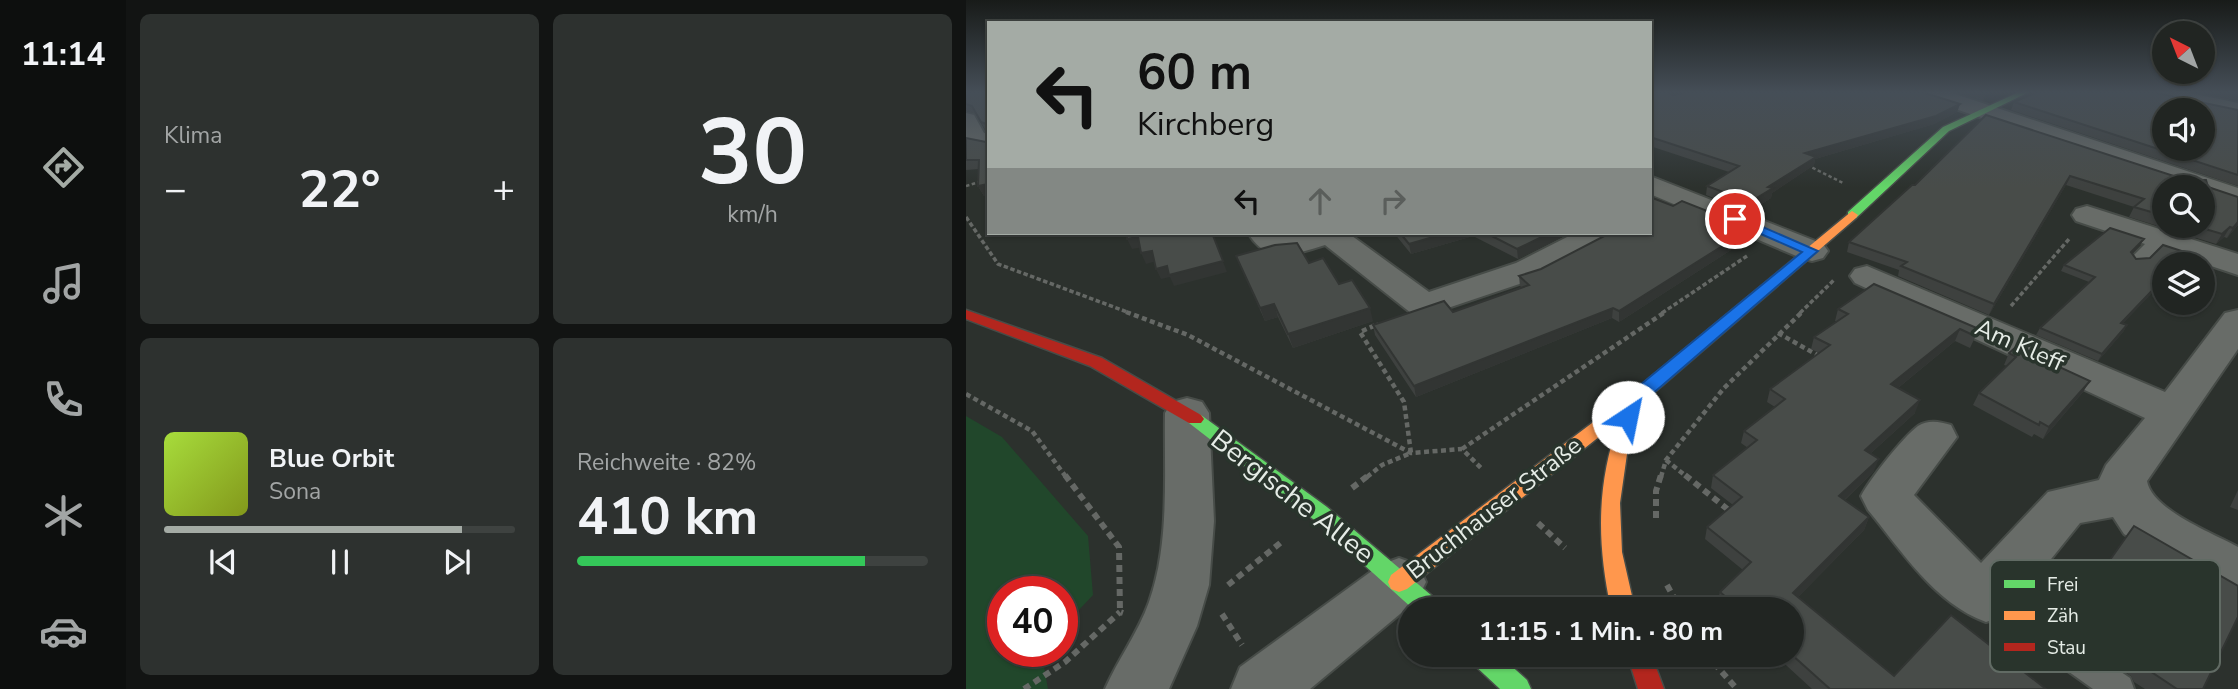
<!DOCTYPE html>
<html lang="de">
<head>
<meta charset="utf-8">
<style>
	:root { --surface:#212522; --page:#2d312f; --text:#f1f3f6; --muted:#a2a5a5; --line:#3e4240; --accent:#a4aba5 }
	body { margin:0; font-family:"Nunito Sans",sans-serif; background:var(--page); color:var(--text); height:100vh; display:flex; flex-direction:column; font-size:26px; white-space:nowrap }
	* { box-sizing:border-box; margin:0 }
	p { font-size:23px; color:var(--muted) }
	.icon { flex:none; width:38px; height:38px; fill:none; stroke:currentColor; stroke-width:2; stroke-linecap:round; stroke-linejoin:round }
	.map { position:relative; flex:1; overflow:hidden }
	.sheet { display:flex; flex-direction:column; gap:14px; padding:14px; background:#121413; width:840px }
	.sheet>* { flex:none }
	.banner { position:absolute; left:21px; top:21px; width:665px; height:214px; border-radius:0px; box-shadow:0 2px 5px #0004,0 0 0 2px var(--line); background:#a4aba5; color:#111; overflow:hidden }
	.needle { width:46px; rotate:318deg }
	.controls { position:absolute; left:1186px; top:21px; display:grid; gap:14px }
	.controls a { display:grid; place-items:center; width:63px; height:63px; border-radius:50%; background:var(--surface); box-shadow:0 2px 5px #0004,0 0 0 2px var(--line); font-size:35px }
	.speed { position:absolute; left:21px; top:576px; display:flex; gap:14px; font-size:35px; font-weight:700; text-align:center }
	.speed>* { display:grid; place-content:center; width:91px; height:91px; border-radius:50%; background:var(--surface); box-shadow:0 2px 5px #0004,0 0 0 2px var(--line); line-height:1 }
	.speed .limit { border:10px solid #d22; background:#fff; color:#111 }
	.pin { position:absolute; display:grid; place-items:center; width:60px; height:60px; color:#fff; margin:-30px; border:4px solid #fff; border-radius:50%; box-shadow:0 2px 7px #0007 }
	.me { position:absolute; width:77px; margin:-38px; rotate:34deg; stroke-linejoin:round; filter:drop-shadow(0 0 5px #0008) }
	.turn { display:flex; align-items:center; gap:24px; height:147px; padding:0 35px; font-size:32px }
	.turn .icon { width:91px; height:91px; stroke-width:2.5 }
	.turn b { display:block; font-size:49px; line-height:60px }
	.lanes { display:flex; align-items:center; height:66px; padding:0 35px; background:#0003; justify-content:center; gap:35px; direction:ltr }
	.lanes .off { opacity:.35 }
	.big { font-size:52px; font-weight:700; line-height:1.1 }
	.sheet .widget { flex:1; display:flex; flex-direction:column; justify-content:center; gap:10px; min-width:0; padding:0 24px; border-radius:10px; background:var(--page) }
	.sheet .dial { align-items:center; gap:0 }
	.dial b { font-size:91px; line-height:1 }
	.song { display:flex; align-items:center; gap:21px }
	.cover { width:84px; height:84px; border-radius:10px; background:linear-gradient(135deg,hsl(80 70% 55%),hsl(70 70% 35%)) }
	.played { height:7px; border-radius:4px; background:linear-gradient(90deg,var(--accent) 85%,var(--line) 85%) }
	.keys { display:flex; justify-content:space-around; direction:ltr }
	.heat { display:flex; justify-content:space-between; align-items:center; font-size:38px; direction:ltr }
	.charge { height:10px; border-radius:5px; background:linear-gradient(90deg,#34c759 82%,var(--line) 0) }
	.sheet .tiles { flex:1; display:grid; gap:14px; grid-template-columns:repeat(2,1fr) }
	.trip { position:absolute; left:432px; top:597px; width:406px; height:70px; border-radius:35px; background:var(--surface); box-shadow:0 2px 5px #0004,0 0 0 2px var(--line); font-weight:700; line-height:70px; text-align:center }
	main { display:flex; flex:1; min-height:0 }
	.tabs { display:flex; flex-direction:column; width:126px; justify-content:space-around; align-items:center; background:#0d0f0e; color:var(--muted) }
	.tabs .icon { width:49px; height:49px }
	.tabs .current { color:var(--accent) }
	.tabs b { font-size:32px; color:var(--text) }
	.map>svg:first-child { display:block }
</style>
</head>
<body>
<main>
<nav class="tabs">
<b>11:14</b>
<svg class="icon current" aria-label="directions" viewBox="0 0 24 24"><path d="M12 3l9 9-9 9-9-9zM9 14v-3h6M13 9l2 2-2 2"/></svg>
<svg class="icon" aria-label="music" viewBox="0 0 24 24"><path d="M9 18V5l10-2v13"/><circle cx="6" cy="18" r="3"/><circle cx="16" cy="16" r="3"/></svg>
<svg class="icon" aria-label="phone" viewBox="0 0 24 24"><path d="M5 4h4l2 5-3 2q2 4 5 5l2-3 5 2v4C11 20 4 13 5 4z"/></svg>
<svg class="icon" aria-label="climate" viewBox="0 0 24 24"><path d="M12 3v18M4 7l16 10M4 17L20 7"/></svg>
<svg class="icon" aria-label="car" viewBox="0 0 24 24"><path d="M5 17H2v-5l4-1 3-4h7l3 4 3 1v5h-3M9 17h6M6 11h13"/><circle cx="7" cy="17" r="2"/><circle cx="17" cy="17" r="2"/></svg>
</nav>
<section class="sheet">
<div class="tiles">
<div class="widget"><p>Klima</p>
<div class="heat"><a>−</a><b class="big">22°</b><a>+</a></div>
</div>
<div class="widget dial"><b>30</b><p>km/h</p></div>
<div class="widget">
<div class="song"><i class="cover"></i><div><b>Blue Orbit</b><p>Sona</p></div></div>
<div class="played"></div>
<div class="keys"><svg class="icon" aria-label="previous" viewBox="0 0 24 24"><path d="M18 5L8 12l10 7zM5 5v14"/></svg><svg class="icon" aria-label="pause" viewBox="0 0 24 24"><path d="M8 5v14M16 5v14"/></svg><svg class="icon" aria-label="next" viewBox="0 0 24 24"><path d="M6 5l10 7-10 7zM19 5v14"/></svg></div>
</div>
<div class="widget"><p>Reichweite · 82%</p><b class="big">410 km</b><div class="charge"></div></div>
</div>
</section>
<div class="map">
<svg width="1272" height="689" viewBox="0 0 1272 689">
	<rect width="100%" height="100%" fill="#2c312d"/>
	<polygon fill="#21472b" points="0,416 36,437 122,536 127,595 96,628 96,592 37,592 37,651 75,651 82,689 0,689"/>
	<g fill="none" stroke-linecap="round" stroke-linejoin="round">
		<g stroke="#474c48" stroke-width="4">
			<g id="lane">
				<polygon points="1193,234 1201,239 1199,242 1178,263 1166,263 1164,260 1166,257 1187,236"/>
				<polygon points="1022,585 1032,589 1164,678 1168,689 1127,689 1012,607 1008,598 1012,589"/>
			</g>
		</g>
		<g stroke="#474c48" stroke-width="4">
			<g id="street">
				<polygon points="952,92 983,92 1272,188 1272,206 1237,194 1237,187 1216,187 955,97"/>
				<polygon points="1180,92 1219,92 1272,103 1272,117 1183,97"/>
				<polygon points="0,113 8,115 18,133 23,134 23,149 0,143"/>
				<polygon points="684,176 857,244 862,251 857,258 846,261 835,258 684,194"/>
				<polygon points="1121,206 1272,254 1272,275 1110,221 1106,215 1110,209"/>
				<path d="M282 233H317L322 236 333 233H382L463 292 550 263 609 233H647L643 240 574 277 458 316 445 313 359 245C329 254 302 266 282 233Z"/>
				<path d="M901 266 1199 392 1259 313 1272 310V349L1181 481C1186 510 1247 533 1272 547V598L1253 591 1158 534 1147 517 1114 523 1040 615 1020 622C968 603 936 551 902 510L895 496C904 479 937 437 952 426 963 419 974 422 985 425L991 437 948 495 1015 563 1082 492 1133 480 1140 465 1179 418 889 283 884 276 889 269Z"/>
				<path d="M221 398 236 402 243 413 248 521 243 585 231 626 203 689H139C152 659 172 633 183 602 204 543 198 475 199 413L206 402Z"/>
				<polygon points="433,558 452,565 460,582 452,599 344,689 265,689 274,667 414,565"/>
			</g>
		</g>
		<g stroke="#474c48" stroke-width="3">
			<g id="fast">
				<polygon points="1053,92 1063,92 983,131 890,218 882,218 882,212 977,127"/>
				<polygon points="229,413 235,415 361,507 472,601 476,609 447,609 347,519 223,423 220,419 223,415"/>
				<polygon points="502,654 532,654 561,680 565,689 534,689 505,662"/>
			</g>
		</g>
		<g stroke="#474c48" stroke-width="3">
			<path id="slow" d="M886 211 892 215 890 218 677 402 661 454 654 503 656 552 669 609H645C631 544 630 485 653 421L441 589 433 592 425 589 422 582 425 575 663 395Z"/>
		</g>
		<g stroke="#474c48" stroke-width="3">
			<g id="jam">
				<polygon points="0,310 136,358 235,415 238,419 235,423 223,423 124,366 0,319"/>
				<polygon points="661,654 685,654 698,689 672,689"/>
			</g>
		</g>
		<g stroke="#656865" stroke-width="2.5" stroke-dasharray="3.5 2.5" stroke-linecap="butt">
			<polyline points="841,165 877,183"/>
			<polyline points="0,186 23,179"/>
		</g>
		<g stroke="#656865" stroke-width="3.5" stroke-dasharray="4.5 2.5" stroke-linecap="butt">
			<polyline points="0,217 32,264 164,313"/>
			<polyline points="1045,306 1103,239"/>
			<polyline points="696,313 781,256"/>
			<polyline points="834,313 868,280"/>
		</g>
		<g stroke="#656865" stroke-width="4.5" stroke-dasharray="5 3.5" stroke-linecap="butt">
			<polyline points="160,312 222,335 445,453 496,449 515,468"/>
			<polyline points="812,333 853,356"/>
			<polyline points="0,394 66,431 100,477"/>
			<polyline points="496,449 699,312"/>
			<polyline points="700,460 721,477"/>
			<polyline points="401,477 416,465 445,453 438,402 394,332 412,324"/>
			<polyline points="695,477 700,460 758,388 836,312"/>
		</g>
		<g stroke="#656865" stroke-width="6" stroke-dasharray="7 5" stroke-linecap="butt">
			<polyline points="99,475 153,547 154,612 157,613"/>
			<polyline points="719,475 765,512"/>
			<polyline points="386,488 403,475"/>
			<polyline points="690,518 690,491 695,475"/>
			<polyline points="572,523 599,548"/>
			<polyline points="262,585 318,540"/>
			<polyline points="701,585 714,609"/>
			<polyline points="256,614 276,645"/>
			<polyline points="740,654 771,689"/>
			<polyline points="58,689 99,662 154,612"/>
		</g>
		<use href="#lane" fill="#686c68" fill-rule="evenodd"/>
		<use href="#street" fill="#686c68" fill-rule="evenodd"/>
		<use href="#fast" fill="#63d668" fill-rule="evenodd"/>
		<use href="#slow" fill="#ff974d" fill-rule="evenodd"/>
		<use href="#jam" fill="#b3261e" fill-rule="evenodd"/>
	</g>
	<g fill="#3e413f" fill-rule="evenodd">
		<polygon points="0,92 23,92 21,195 18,196 12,186 13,169 0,170 0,138 20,142 20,131 10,114 0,111"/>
		<polygon points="684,92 707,95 994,104 991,112 968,124 849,159 848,165 806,193 805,198 783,212 740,195 741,186 763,172 684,146"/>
		<polygon points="990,92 1037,92 1017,101"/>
		<polygon points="1230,92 1272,92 1272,101"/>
		<polygon points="1048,102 1272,110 1272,186 1045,110"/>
		<path d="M1020 115 1272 197V225L1261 238 1258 237 1250 244 1163 217 1168 207 1100 185 1023 315 932 276 933 270 881 252 883 242 949 185ZM1199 187 1237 226H1199Z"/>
		<polygon points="707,206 759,218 758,225 773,231 771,241 765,245 765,250 653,322 646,318 450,397 409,335 407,325 487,312 555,287 554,286 553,276 575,269"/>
		<polygon points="428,233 604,233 552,259 507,236 445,254"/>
		<polygon points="1174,245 1166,254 1170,259 1199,264 1199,279 1157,323 1161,325 1157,332 1132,361 1070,335 1074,328 1123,282 1095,271 1098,265"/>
		<polygon points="270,256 343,263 373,284 407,321 327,348 312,317 299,321"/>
		<polygon points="872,309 1013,329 1004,348 989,341 932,388 949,413 905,453 908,471 879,500 903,517 898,530 832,597 928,676 1080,689 846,689 808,654 826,654 826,609 757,609 751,604 754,592 777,570 739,539 741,527 767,505 745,488 747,475 782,448 775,443 778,431 809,407 801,402 804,389 853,353 845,349 848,337 871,321 869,321"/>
		<polygon points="1043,353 1117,392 1077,439 1068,434 1066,437 1007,405 1013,393 1041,366 1038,365"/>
		<polygon points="1272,490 1272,510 1264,507"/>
		<polygon points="1168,526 1237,689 1179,689 1168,682 1165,676 1095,628"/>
	</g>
	<g fill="#323533">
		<polygon points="1022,92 1037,92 1017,101 1020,93"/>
		<polygon points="994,104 991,112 968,124 849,159 848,165 806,193 805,198 783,212 784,202 839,153"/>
		<polygon points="1104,176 1100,185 1023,315 1028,304"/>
		<polygon points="22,184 23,195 18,196 12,186"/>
		<polygon points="759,218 758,228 752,223"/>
		<polygon points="1272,222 1272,225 1261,238 1267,228"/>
		<polygon points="1264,227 1258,237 1250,244 1256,234"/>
		<polygon points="773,231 771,241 765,245 765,250 653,322 653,311"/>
		<polygon points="49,233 68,233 51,237"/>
		<polygon points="152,233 164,233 154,236"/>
		<polygon points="246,233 261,272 208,286 204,277 195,279 190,269 201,266"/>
		<polygon points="481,233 507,233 507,236 445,254 443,244"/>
		<polygon points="584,233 604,233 552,259 551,249"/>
		<polygon points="172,237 177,247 166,249 161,239"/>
		<polygon points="1178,239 1174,245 1162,259 1165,252"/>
		<polygon points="186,251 191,261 180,264 175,253"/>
		<polygon points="1199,277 1199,279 1151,330 1155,323"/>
		<polygon points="308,304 312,317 299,321 294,308"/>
		<polygon points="404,308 407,321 327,348 322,334"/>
		<polygon points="647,308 646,318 450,397 448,386"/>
		<polygon points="1161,325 1157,332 1132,361 1136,354"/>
		<polygon points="994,329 989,341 921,397 925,384"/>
		<polygon points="1124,381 1117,392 1077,439 1083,427"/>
		<polygon points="954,400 949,413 895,462 899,450"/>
		<polygon points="913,459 908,471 869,509 873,496"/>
		<polygon points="903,517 898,530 823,606 827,593"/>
	</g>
	<g fill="#484c49" stroke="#323533" stroke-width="2" fill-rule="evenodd">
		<polygon points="0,92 23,92 23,197 21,197 22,184 12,186 13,160 0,160 0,138 20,142 20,124 15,122 6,106 0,104"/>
		<polygon points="684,92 700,92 707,95 723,92 956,92 994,104 970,116 839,153 850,157 802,187 807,188 784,202 741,186 773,166 684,137"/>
		<path d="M1071 92H1186L1272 110V175L1048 102ZM1199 110H1237V149H1199Z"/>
		<polygon points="1020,115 1220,180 1240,180 1242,187 1272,197 1272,222 1267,228 1264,227 1256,234 1229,226 1237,226 1237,187 1199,187 1199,216 1168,207 1178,199 1104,176 1028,304 935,266 941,262 883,242 946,185 949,185"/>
		<polygon points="684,197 707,206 716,201 759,218 752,223 773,231 762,238 766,240 653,311 647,308 448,386 407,325 478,301 487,312 563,285 553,276 575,269 644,233 684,233"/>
		<polygon points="1144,228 1178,239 1165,252 1170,259 1184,258 1197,245 1234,257 1228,264 1199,264 1199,277 1155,323 1161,325 1136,354 1074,328 1129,277 1098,265"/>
		<polygon points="160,233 246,233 257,261 203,275 201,266 190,269 186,251 175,253 172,237 161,239"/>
		<polygon points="434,233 481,233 443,244"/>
		<polygon points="520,233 584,233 551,249"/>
		<polygon points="331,243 343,263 357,258 373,284 386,280 404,308 322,334 308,304 294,308 270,256 309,245"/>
		<polygon points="908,284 1013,329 1009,336 994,329 925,384 954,400 899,450 913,459 873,496 903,517 827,593 928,676 985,615 1080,689 864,689 825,654 826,609 774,609 754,592 785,562 741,527 776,497 747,475 791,440 778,431 819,399 804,389 864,345 848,337 882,314 872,309"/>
		<polygon points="1050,347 1124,381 1083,427 1074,422 1073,425 1013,393 1050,357 1043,353"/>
		<polygon points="1168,526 1272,586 1272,617 1237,689 1211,689 1181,669 1178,663 1105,615"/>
	</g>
	<linearGradient id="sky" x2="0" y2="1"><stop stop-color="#181b19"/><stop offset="0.49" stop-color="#454e57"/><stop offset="1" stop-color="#454e57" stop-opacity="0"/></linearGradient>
	<rect width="1272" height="188" fill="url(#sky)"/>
	<polygon fill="#1a73e8" stroke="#114b97" stroke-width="2" points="769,215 852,251 677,402 669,422 656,422 653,417 663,394 836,252 765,221 765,216"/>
	<g text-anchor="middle" stroke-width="7" stroke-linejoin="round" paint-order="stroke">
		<g font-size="24" fill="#e5ece6" stroke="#29342c">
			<text transform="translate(1054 345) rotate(24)" y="8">Am Kleff</text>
			<text transform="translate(528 508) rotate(-38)" y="8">Bruchhauser Straße</text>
		</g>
		<g font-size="28" fill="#e5ece6" stroke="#29342c">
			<text transform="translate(327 496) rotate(38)" y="10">Bergische Allee</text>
		</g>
	</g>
	<rect x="1024" y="560" width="230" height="112" rx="10" fill="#29342c" stroke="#616b64" stroke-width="2"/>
	<rect x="1038" y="580" width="31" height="8" fill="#63d668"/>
	<rect x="1038" y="611" width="31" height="9" fill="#ff974d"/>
	<rect x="1038" y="643" width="31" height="8" fill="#b3261e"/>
	<g font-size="19" fill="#e5ece6">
		<text x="1081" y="591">Frei</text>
		<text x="1081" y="622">Zäh</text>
		<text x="1081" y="654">Stau</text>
	</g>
</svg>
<div class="controls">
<a><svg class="needle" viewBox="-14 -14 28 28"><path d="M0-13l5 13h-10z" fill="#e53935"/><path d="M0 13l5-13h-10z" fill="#a2a5a5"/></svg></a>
<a><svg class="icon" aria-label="sound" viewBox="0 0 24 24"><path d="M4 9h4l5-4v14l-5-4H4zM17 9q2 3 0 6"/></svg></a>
<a><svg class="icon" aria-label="search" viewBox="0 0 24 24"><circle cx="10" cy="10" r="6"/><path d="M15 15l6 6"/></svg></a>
<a><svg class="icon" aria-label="layers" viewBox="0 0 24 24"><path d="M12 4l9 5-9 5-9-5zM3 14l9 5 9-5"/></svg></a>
</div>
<div class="speed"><div class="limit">40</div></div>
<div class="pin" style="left:769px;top:219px;background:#d93025"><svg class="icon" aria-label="arrive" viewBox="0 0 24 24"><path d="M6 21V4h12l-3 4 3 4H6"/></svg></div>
<svg class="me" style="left:662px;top:417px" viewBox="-20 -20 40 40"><circle r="19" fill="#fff"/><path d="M0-13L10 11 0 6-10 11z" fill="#1a73e8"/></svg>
<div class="trip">11:15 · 1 Min. · 80 m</div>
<div class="banner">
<div class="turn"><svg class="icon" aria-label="left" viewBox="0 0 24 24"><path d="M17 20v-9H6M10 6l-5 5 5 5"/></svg><div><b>60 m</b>Kirchberg</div></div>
<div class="lanes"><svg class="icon" aria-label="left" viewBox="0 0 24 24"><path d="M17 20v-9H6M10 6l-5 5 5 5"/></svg><svg class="icon off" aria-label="ahead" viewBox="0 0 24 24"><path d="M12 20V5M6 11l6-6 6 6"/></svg><svg class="icon off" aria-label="right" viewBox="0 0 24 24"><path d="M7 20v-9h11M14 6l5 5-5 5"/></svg></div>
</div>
</div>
</main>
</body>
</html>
